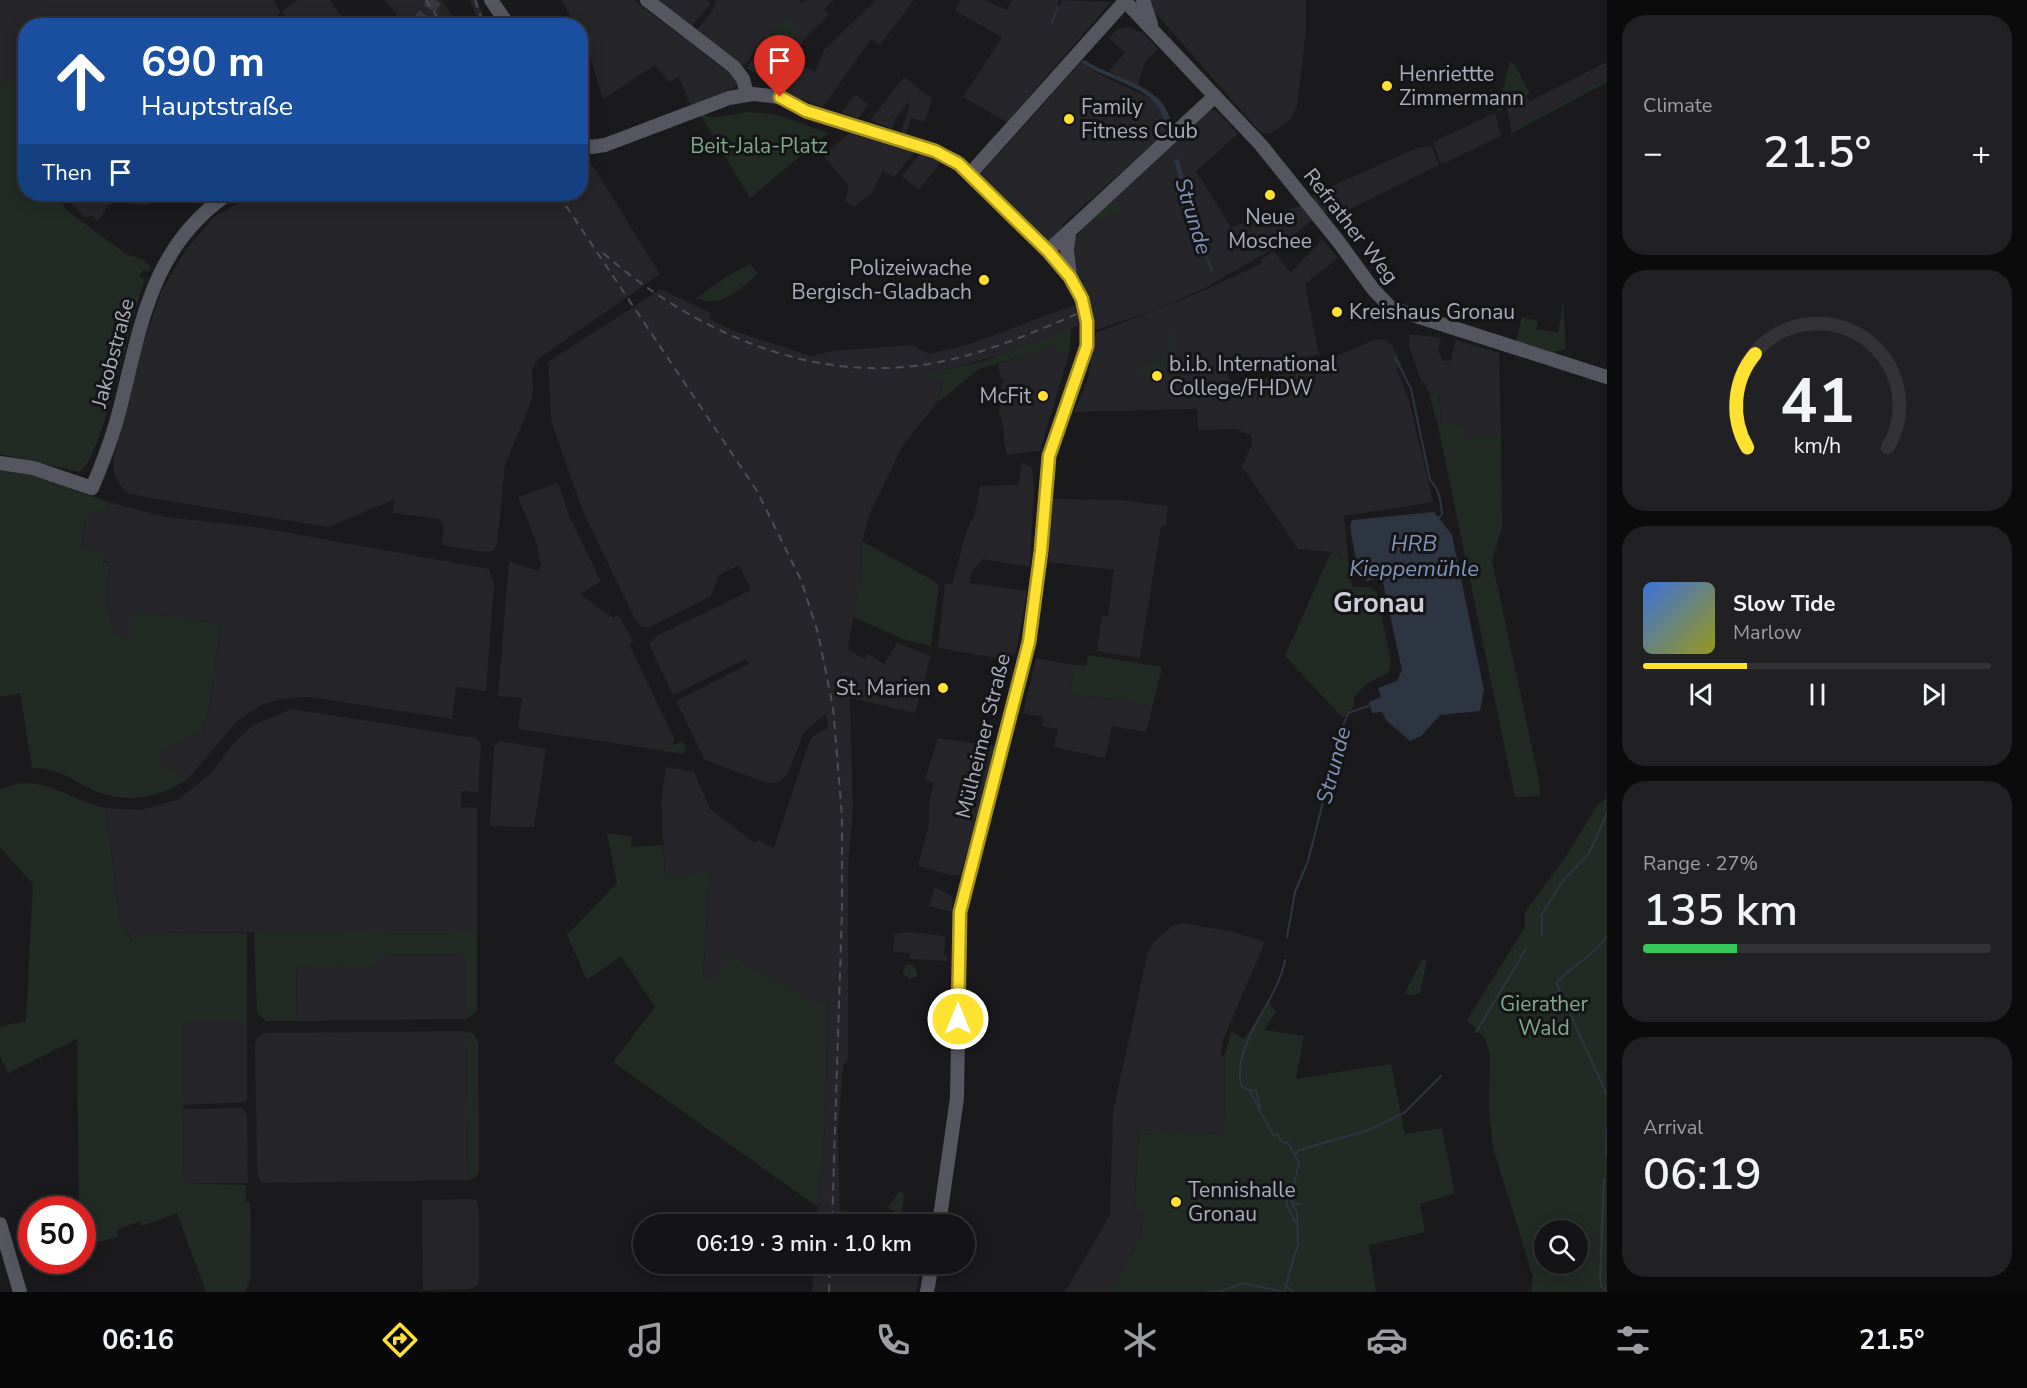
<!DOCTYPE html>
<html lang="en">
<head>
<meta charset="utf-8">
<style>
	:root { --surface:#141416; --page:#212123; --text:#f1f3f6; --muted:#9d9ea1; --line:#333335; --accent:#ffe22f }
	body { margin:0; font-family:"Nunito Sans",sans-serif; background:var(--page); color:var(--text); height:100vh; display:flex; flex-direction:column; font-size:22px; white-space:nowrap }
	* { box-sizing:border-box; margin:0 }
	p { font-size:20px; color:var(--muted) }
	.icon { flex:none; width:33px; height:33px; fill:none; stroke:currentColor; stroke-width:2; stroke-linecap:round; stroke-linejoin:round }
	.map { position:relative; flex:1; overflow:hidden }
	.drawer { display:flex; flex-direction:column; gap:15px; padding:15px; background:#0b0b0c; width:420px }
	.drawer>* { flex:none }
	.hud { position:absolute; left:18px; top:18px; width:570px; height:183px; border-radius:24px; box-shadow:0 3px 15px #0003,0 0 0 2px var(--line); background:#1a4fa0; color:#fff; overflow:hidden }
	.controls { position:absolute; left:1534px; top:1220px; display:grid; gap:12px }
	.controls a { display:grid; place-items:center; width:54px; height:54px; border-radius:50%; background:var(--surface); box-shadow:0 3px 15px #0003,0 0 0 2px var(--line); font-size:30px }
	.speed { position:absolute; left:18px; top:1196px; display:flex; gap:12px; font-size:30px; font-weight:700; text-align:center }
	.speed>* { display:grid; place-content:center; width:78px; height:78px; border-radius:50%; background:var(--surface); box-shadow:0 3px 15px #0003,0 0 0 2px var(--line); line-height:1 }
	.speed .limit { border:9px solid #d22; background:#fff; color:#111 }
	.pin { position:absolute; display:grid; place-items:center; width:51px; height:51px; color:#fff; margin:-62px -26px; border-radius:50% 50% 50% 0; rotate:-45deg; box-shadow:0 0 6px #0007 }
	.pin .icon { rotate:45deg }
	.me { position:absolute; width:66px; margin:-33px; rotate:0deg; stroke-linejoin:round; filter:drop-shadow(0 0 4px #0008) }
	.turn { display:flex; align-items:center; gap:21px; height:126px; padding:0 24px; font-size:27px }
	.turn .icon { width:78px; height:78px; stroke-width:2.5 }
	.turn b { display:block; font-size:42px; line-height:51px }
	.then { display:flex; align-items:center; height:57px; padding:0 24px; background:#0003; gap:12px; font-size:22px }
	.big { font-size:45px; font-weight:600; line-height:1.1 }
	.drawer .card { flex:1; display:flex; flex-direction:column; justify-content:center; gap:9px; min-width:0; padding:0 21px; border-radius:24px; background:var(--page) }
	.drawer .dial { align-items:center; gap:0 }
	.dial svg { height:156px; overflow:visible; fill:none; stroke:var(--line); stroke-width:7; stroke-linecap:round; text-anchor:middle }
	.dial text { fill:var(--text); stroke:none }
	.song { display:flex; align-items:center; gap:18px }
	.cover { width:72px; height:72px; border-radius:9px; background:linear-gradient(135deg,hsl(220 70% 55%),hsl(60 70% 35%)) }
	.played { height:6px; border-radius:3px; background:linear-gradient(90deg,var(--accent) 30%,var(--line) 30%) }
	.keys { display:flex; justify-content:space-around; direction:ltr }
	.heat { display:flex; justify-content:space-between; align-items:center; font-size:33px; direction:ltr }
	.charge { height:9px; border-radius:4px; background:linear-gradient(90deg,#34c759 27%,var(--line) 0) }
	.trip { position:absolute; left:633px; top:1214px; width:342px; height:60px; border-radius:30px; background:var(--surface); box-shadow:0 3px 15px #0003,0 0 0 2px var(--line); font-weight:600; line-height:60px; text-align:center }
	.menu { display:flex; height:96px; justify-content:space-around; align-items:center; background:#080809; color:var(--muted) }
	.menu .icon { width:42px; height:42px }
	.menu .active { color:var(--accent) }
	.menu b { font-size:27px; color:var(--text) }
	main { display:flex; flex:1; min-height:0 }
	.map>svg:first-child { display:block }
</style>
</head>
<body>
<main>
<div class="map">
<svg width="1607" height="1292" viewBox="0 0 1607 1292">
	<rect width="100%" height="100%" fill="#1a1a1d"/>
	<g fill="#26262a" fill-rule="evenodd">
		<polygon points="0,0 273,0 281,12 297,0 330,0 346,23 342,25 295,25 281,12 265,25 26,26 25,72 0,83"/>
		<polygon points="385,0 441,0 459,25 405,25"/>
		<polygon points="470,0 478,0 486,25 479,25"/>
		<polygon points="561,0 634,0 736,78 738,86 691,106 679,77 669,82 655,65 603,99 580,26 576,25"/>
		<polygon points="659,0 707,0 711,3 692,26"/>
		<polygon points="717,0 799,0 801,3 806,0 834,0 824,9 829,15 805,38 792,59 815,72 824,50 876,0 914,0 880,45 871,39 823,107 794,96 747,68 764,42 762,40 744,66 697,30 715,7 713,5"/>
		<polygon points="961,0 984,0 1007,10 1012,0 1059,0 1053,23 1062,0 1111,2 1007,122 963,97 1002,37 955,11"/>
		<polygon points="1148,0 1306,0 1306,31 1297,106 1291,119 1270,134 1261,133 1152,9"/>
		<polygon points="1128,27 1143,33 1158,49 1145,62 1137,86 1109,71 1125,53 1109,38 1117,29"/>
		<polygon points="1081,62 1097,73 1153,100 1164,117 1168,131 1064,223 1061,234 1052,242 1047,242 978,177"/>
		<polygon points="1607,62 1607,78 1511,130 1507,108 1513,105 1512,101 1525,96 1530,101"/>
		<polygon points="904,77 932,99 925,122 911,118 906,134 901,132 910,105 908,103 895,119 892,129 870,120"/>
		<polygon points="25,93 25,142 18,121 20,104"/>
		<polygon points="855,94 869,105 858,118 841,113"/>
		<path d="M1210 110 1217 111 1238 134 1196 171 1231 227 1302 205 1314 199 1312 195 1417 148 1431 146 1439 165 1332 218 1325 212 1278 246 1203 289 1154 310 1096 330 1075 267V238L1102 208ZM1179 159 1198 234 1194 236 1174 161Z"/>
		<polygon points="1495,113 1501,136 1442,164 1440,162 1433,142"/>
		<polygon points="851,132 916,151 894,177 883,171 872,193 854,207 845,201 849,187 823,155"/>
		<polygon points="581,152 588,158 660,274 538,359 532,369 533,393 530,405 505,465 497,544 494,550 485,552 442,545 444,526 439,519 393,513 395,499 329,527 143,497 128,493 118,483 114,473 114,457 140,353 161,292 185,251 214,217 254,194 580,194"/>
		<polygon points="920,154 941,162 919,190 902,176"/>
		<polygon points="42,194 174,194 146,205 115,202 108,206 98,221 92,216 85,217 70,203 56,203"/>
		<polygon points="1322,239 1338,258 1305,284 1319,354 1260,371 1242,361 1226,365 1229,379 1238,385 1311,367 1376,339 1386,340 1392,345 1402,366 1396,368 1409,400 1433,502 1344,516 1348,559 1340,560 1339,555 1331,552 1298,549 1241,465 1244,463 1252,443 1251,435 1235,429 1198,430 1197,409 1074,412 1087,381 1096,333 1203,291 1262,263 1261,259 1274,251 1291,273"/>
		<polygon points="661,289 711,313 709,319 737,332 811,356 832,351 912,345 929,354 970,344 1074,305 1080,325 1000,355 925,375 944,378 936,404 903,445 870,513 862,541 861,573 848,649 864,659 868,654 884,664 897,643 931,656 915,713 850,698 853,809 848,864 848,1060 843,1066 838,1129 840,1210 912,1224 814,1224 818,1207 825,1126 828,996 816,1003 729,954 715,980 703,977 710,872 665,877 661,800 666,767 694,772 710,809 755,843 758,840 774,848 809,743 813,736 828,728 826,714 804,732 788,773 779,782 767,783 705,760 676,701 749,664 746,659 673,695 649,644 657,636 751,590 739,565 719,575 711,596 649,627 642,627 636,621 583,512 551,420 548,362"/>
		<polygon points="1410,334 1441,338 1438,351 1444,361 1451,361 1456,340 1499,353 1501,434 1467,437 1441,425 1439,392 1429,393 1425,384 1422,383 1409,346"/>
		<polygon points="1051,347 1069,354 1040,451 1006,455 1002,417 999,417 1001,385 1005,381 1000,376 998,364"/>
		<polygon points="1021,462 1032,467 1034,485 1030,567 983,559 971,573 969,583 1027,591 1016,652 1008,660 938,648 945,584 952,584 967,530 975,513 980,486 1019,485"/>
		<polygon points="558,483 569,516 601,581 580,594 613,618 618,615 634,642 629,644 674,738 673,747 667,751 518,729 522,698 498,696 509,561 538,571 541,565 536,541 518,497"/>
		<polygon points="1052,499 1120,500 1168,506 1166,526 1161,526 1140,658 1097,651 1102,615 1108,616 1114,570 1048,562"/>
		<polygon points="108,502 166,517 256,527 489,569 494,584 486,691 456,687 452,719 309,697 282,699 261,705 236,722 188,779 156,760 160,748 189,728 202,734 209,709 221,624 132,610 131,636 115,635 107,604 110,564 81,548 87,510 107,513"/>
		<polygon points="1036,658 1075,665 1069,693 1153,705 1146,732 1112,726 1105,758 1054,747 1058,729 1042,726 1043,717 1023,713"/>
		<polygon points="292,709 476,738 481,744 478,792 461,791 461,807 477,808 477,930 138,933 132,941 119,916 106,808 141,810 179,799 212,772 233,744 253,725"/>
		<polygon points="938,738 995,746 961,873 955,876 918,866 929,824 929,802 934,783 925,780"/>
		<polygon points="500,741 546,749 534,827 490,826 494,746"/>
		<polygon points="935,887 953,897 952,912 929,906"/>
		<polygon points="1182,923 1233,932 1265,942 1222,1042 1221,1056 1225,1054 1224,1127 1220,1134 1139,1130 1134,1210 1143,1211 1141,1237 1110,1292 1065,1292 1110,1215 1113,1112 1148,952 1154,942 1172,926"/>
		<polygon points="910,932 945,936 944,955 947,956 947,961 910,959 909,953 893,952 894,934"/>
		<polygon points="465,954 466,1019 297,1021 296,967 377,966 378,955"/>
		<polygon points="182,1021 247,1021 247,1098 245,1102 183,1105"/>
		<polygon points="466,1031 468,1180 262,1183 259,1179 257,1167 255,1043 258,1036 262,1036 263,1033"/>
		<polygon points="242,1108 247,1114 248,1183 184,1183 183,1109"/>
		<polygon points="476,1199 479,1210 479,1284 470,1289 423,1290 422,1200"/>
		<polygon points="814,1263 921,1263 916,1292 812,1292"/>
	</g>
	<g fill="#212b24" fill-rule="evenodd">
		<polygon points="784,18 800,28 784,55 764,42"/>
		<polygon points="1510,62 1514,63 1530,94 1497,112"/>
		<path d="M25 72V93L20 104 18 121 25 142 26 194H42L56 203H63L66 210 126 254 144 260 151 267 148 272 144 269 139 276 145 280C132 312 101 463 79 472L0 454V83Z"/>
		<polygon points="1607,78 1607,82 1512,133 1511,130"/>
		<polygon points="749,112 778,115 828,133 750,198 700,114 713,118"/>
		<polygon points="1106,203 1129,207 1092,222"/>
		<path d="M750 264 758 274C739 289 721 310 696 298L729 275Z"/>
		<polygon points="1563,302 1566,349 1553,352 1516,341 1522,317 1538,321 1536,329 1558,333"/>
		<polygon points="1071,328 1069,354 1051,347 979,369 936,404 944,379 922,375 984,361"/>
		<polygon points="1168,331 1173,331 1172,359 1161,372 1157,368 1157,373 1139,376 1139,366 1153,365 1153,362 1160,361 1159,356 1165,356 1164,346 1168,345"/>
		<polygon points="1439,392 1441,424 1464,426 1467,437 1501,434 1502,528 1492,560 1539,781 1540,796 1515,797 1438,426 1429,393"/>
		<path d="M0 469 41 477 108 502 107 513 87 510 81 548 104 552 103 562 110 564 107 604 115 635 130 636 132 610 221 624 209 709 202 734 189 729 183 743 172 739 167 751 160 748 156 760 188 779C156 800 120 805 85 786 69 777 52 767 32 768L20 693 0 697Z"/>
		<polygon points="862,541 939,584 931,646 903,639 853,617 861,573"/>
		<polygon points="1331,552 1339,555 1340,560 1348,559 1352,587 1370,587 1377,593 1391,663 1388,673 1366,684 1354,697 1354,706 1343,718 1285,656"/>
		<polygon points="1088,655 1162,667 1153,705 1069,693 1075,665 1086,666"/>
		<polygon points="682,741 686,749 684,754 663,751"/>
		<path d="M21 783C54 782 75 802 106 808L119 916 131 941 138 933H247V1021H182L184 1183 245 1185 246 1202H250L251 1277 245 1292H206L177 1213 142 1226 140 1221 117 1230 118 1237 83 1246 82 1209H79L77 1039 8 1073 0 1056V1027L26 1021 33 884 0 847V789Z"/>
		<path d="M1607 798V1292H1531L1533 1277 1493 1147 1489 1110 1490 1053 1484 1037 1467 1020 1525 927V912L1563 861 1597 806ZM1545 1230H1578V1263H1545Z"/>
		<polygon points="607,833 632,837 631,847 663,845 665,877 710,872 703,977 715,979 729,954 816,1003 828,996 825,1126 818,1207 613,1062 655,1007 621,956 587,980 567,935 617,883"/>
		<polygon points="477,930 477,1011 466,1019 465,954 378,955 378,966 296,967 297,1021 266,1021 257,1012 254,932"/>
		<polygon points="1422,959 1427,960 1420,993 1412,996 1405,993"/>
		<polygon points="906,964 914,965 918,976 909,979 903,973"/>
		<polygon points="1268,1002 1276,1011 1264,1030 1304,1036 1296,1079 1391,1064 1405,1134 1442,1128 1455,1193 1420,1204 1425,1232 1369,1245 1376,1292 1110,1292 1141,1237 1143,1211 1134,1211 1139,1130 1221,1134 1224,1127 1225,1054 1231,1031 1244,1039"/>
		<polygon points="466,1031 474,1034 478,1043 479,1171 475,1178 468,1180"/>
		<polygon points="900,1191 904,1194 902,1215 887,1208"/>
	</g>
	<g fill="#2e3542">
		<path d="M1085 60C1115 81 1170 84 1172 130L1168 131C1164 120 1162 110 1153 101 1137 84 1102 77 1081 62Z"/>
		<polygon points="1179,159 1198,234 1193,236 1174,160"/>
		<polygon points="1434,512 1452,535 1484,690 1480,711 1440,715 1421,736 1410,741 1386,720 1382,712 1372,713 1369,702 1381,697 1378,688 1397,681 1402,670 1383,583 1376,579 1367,581 1358,574 1350,526 1352,520"/>
	</g>
	<g fill="none" stroke-linecap="round" stroke-linejoin="round">
		<g stroke="#2e3542" stroke-width="2">
			<polyline points="1052,23 1058,7"/>
			<polyline points="1196,235 1212,270"/>
			<path d="M1395 357 1411 389 1430 480C1439 489 1441 501 1442 514L1438 518"/>
			<polyline points="1542,936 1542,914 1562,882 1589,853 1607,814"/>
			<path d="M1607 936C1595 955 1571 966 1556 983L1607 1095"/>
			<polyline points="1287,937 1295,892 1308,861 1341,731 1348,713 1371,705"/>
			<polyline points="1476,1032 1526,949"/>
			<polyline points="1249,1090 1256,1091 1260,1107"/>
			<polyline points="1606,1154 1607,1129"/>
			<polyline points="1295,1155 1299,1150 1369,1130 1404,1113 1441,1076"/>
			<polyline points="1604,1178 1600,1279 1601,1287 1607,1291"/>
			<polyline points="1292,1193 1286,1203 1295,1222"/>
			<polyline points="1292,1204 1301,1204"/>
			<polyline points="1285,1285 1293,1292"/>
			<polyline points="1207,1292 1222,1291 1243,1283 1283,1292"/>
			<path d="M1284 1292 1298 1244 1297 1212 1292 1204V1193L1299 1163 1288 1143 1282 1142 1278 1135H1273L1249 1090 1241 1086C1232 1041 1277 1004 1285 960"/>
		</g>
		<polyline stroke="#37373d" stroke-width="14" stroke-dasharray="14 7" stroke-linecap="butt" points="417,26 435,0"/>
		<g stroke="#565661" stroke-width="14">
			<polyline points="491,0 509,26"/>
			<polyline points="647,0 734,67 743,79 747,94"/>
			<polyline points="1143,0 1151,24"/>
			<polyline points="580,142 591,147 605,145 729,98 753,94 780,97 806,111 935,151 956,161 1048,251 1070,277 1082,299 1087,322 1087,346 1049,456 1041,551 1029,642 960,912 957,1098 939,1224"/>
			<polyline points="970,174 1125,1 1261,145 1338,241 1373,289 1391,308 1607,377"/>
			<polyline points="1069,233 1067,250 1070,276"/>
			<polyline points="1048,251 1215,96"/>
			<path d="M0 463 33 468 92 488C101 467 109 446 116 423 140 336 146 250 228 194"/>
			<polyline points="0,1224 20,1292"/>
			<polyline points="927,1292 932,1263"/>
		</g>
		<g stroke="#4d4e57" stroke-width="2" stroke-dasharray="8 6" stroke-linecap="butt">
			<polyline points="426,0 443,26"/>
			<polyline points="475,0 484,26"/>
			<polyline points="558,194 757,491 801,580 818,633 833,707 842,816 842,911 832,1224"/>
			<path d="M603 253C690 328 804 382 921 365 975 358 1027 335 1077 314"/>
			<polyline points="829,1292 830,1263"/>
		</g>
	</g>
	<g fill="none" stroke-linecap="round" stroke-linejoin="round">
		<g stroke="#a6931f" stroke-width="15">
			<polyline id="route" points="780,97 806,111 935,151 959,164 1048,251 1070,277 1082,299 1087,322 1087,346 1049,456 1041,551 1029,642 960,912 958,1019"/>
		</g>
		<use href="#route" stroke="#ffe22f" stroke-width="10"/>
	</g>
	<g fill="#ffe22f" stroke="#151518" stroke-width="2">
		<circle cx="1387" cy="86" r="6"/>
		<circle cx="1069" cy="119" r="6"/>
		<circle cx="1270" cy="195" r="6"/>
		<circle cx="984" cy="280" r="6"/>
		<circle cx="1337" cy="312" r="6"/>
		<circle cx="1157" cy="376" r="6"/>
		<circle cx="1043" cy="396" r="6"/>
		<circle cx="943" cy="688" r="6"/>
		<circle cx="1176" cy="1202" r="6"/>
	</g>
	<g text-anchor="middle" stroke-width="6" stroke-linejoin="round" paint-order="stroke">
		<g font-size="21" fill="#abadbd" stroke="#151518" text-anchor="start">
			<text x="1399" y="81">Henriettte<tspan x="1399" dy="24">Zimmermann</tspan></text>
			<text x="1081" y="114">Family<tspan x="1081" dy="24">Fitness Club</tspan></text>
			<text x="1270" y="224" text-anchor="middle">Neue<tspan x="1270" dy="24">Moschee</tspan></text>
			<text x="972" y="275" text-anchor="end">Polizeiwache<tspan x="972" dy="24">Bergisch-Gladbach</tspan></text>
			<text x="1349" y="319">Kreishaus Gronau</text>
			<text x="1169" y="371">b.i.b. International<tspan x="1169" dy="24">College/FHDW</tspan></text>
			<text x="1031" y="403" text-anchor="end">McFit</text>
			<text x="931" y="695" text-anchor="end">St. Marien</text>
			<text x="1188" y="1197">Tennishalle<tspan x="1188" dy="24">Gronau</tspan></text>
		</g>
		<g font-size="21" fill="#81a98b" stroke="#151518">
			<text x="759" y="153">Beit-Jala-Platz</text>
			<text x="1544" y="1011">Gierather<tspan x="1544" dy="24">Wald</tspan></text>
		</g>
		<g font-size="21" fill="#abadbd" stroke="#151518">
			<text transform="translate(1351 226) rotate(52)" y="7">Refrather Weg</text>
			<text transform="translate(113 353) rotate(-75)" y="7">Jakobstraße</text>
			<text transform="translate(983 736) rotate(-76)" y="7">Mülheimer Straße</text>
		</g>
		<g font-size="22" font-style="italic" fill="#8094ba" stroke="#151518">
			<text transform="translate(1194 216) rotate(73)" y="8">Strunde</text>
			<text x="1414" y="551">HRB<tspan x="1414" dy="25">Kieppemühle</tspan></text>
			<text transform="translate(1333 765) rotate(-75)" y="8">Strunde</text>
		</g>
		<g font-size="27" font-weight="bold" fill="#cdced8" stroke="#151518">
			<text x="1379" y="612">Gronau</text>
		</g>
	</g>
</svg>
<div class="controls">
<a><svg class="icon" aria-label="search" viewBox="0 0 24 24"><circle cx="10" cy="10" r="6"/><path d="M15 15l6 6"/></svg></a>
</div>
<div class="speed"><div class="limit">50</div></div>
<div class="pin" style="left:780px;top:97px;background:#d93025"><svg class="icon" aria-label="arrive" viewBox="0 0 24 24"><path d="M6 21V4h12l-3 4 3 4H6"/></svg></div>
<svg class="me" style="left:958px;top:1019px" viewBox="-20 -20 40 40"><circle r="17" fill="#ffe22f" stroke="#fff" stroke-width="3"/><path d="M0-11L8 9 0 5-8 9z" fill="#fff"/></svg>
<div class="trip">06:19 · 3 min · 1.0 km</div>
<div class="hud">
<div class="turn"><svg class="icon" aria-label="ahead" viewBox="0 0 24 24"><path d="M12 20V5M6 11l6-6 6 6"/></svg><div><b>690 m</b>Hauptstraße</div></div>
<div class="then">Then<svg class="icon" aria-label="arrive" viewBox="0 0 24 24"><path d="M6 21V4h12l-3 4 3 4H6"/></svg></div>
</div>
</div>
<section class="drawer">
<div class="card"><p>Climate</p>
<div class="heat"><a>−</a><b class="big">21.5°</b><a>+</a></div>
</div>
<div class="card dial"><svg viewBox="0 0 100 80">
<path d="M14 69A42 42 0 1 1 86 69"/>
<path d="M14 69A42 42 0 0 1 18 21" stroke="#ffe22f"/>
<text x="50" y="56" font-size="32" font-weight="700">41</text>
<text x="50" y="72" font-size="11">km/h</text>
</svg></div>
<div class="card">
<div class="song"><i class="cover"></i><div><b>Slow Tide</b><p>Marlow</p></div></div>
<div class="played"></div>
<div class="keys"><svg class="icon" aria-label="previous" viewBox="0 0 24 24"><path d="M18 5L8 12l10 7zM5 5v14"/></svg><svg class="icon" aria-label="pause" viewBox="0 0 24 24"><path d="M8 5v14M16 5v14"/></svg><svg class="icon" aria-label="next" viewBox="0 0 24 24"><path d="M6 5l10 7-10 7zM19 5v14"/></svg></div>
</div>
<div class="card"><p>Range · 27%</p><b class="big">135 km</b><div class="charge"></div></div>
<div class="card"><p>Arrival</p><b class="big">06:19</b></div>
</section>
</main>
<nav class="menu">
<b>06:16</b>
<svg class="icon active" aria-label="directions" viewBox="0 0 24 24"><path d="M12 3l9 9-9 9-9-9zM9 14v-3h6M13 9l2 2-2 2"/></svg>
<svg class="icon" aria-label="music" viewBox="0 0 24 24"><path d="M9 18V5l10-2v13"/><circle cx="6" cy="18" r="3"/><circle cx="16" cy="16" r="3"/></svg>
<svg class="icon" aria-label="phone" viewBox="0 0 24 24"><path d="M5 4h4l2 5-3 2q2 4 5 5l2-3 5 2v4C11 20 4 13 5 4z"/></svg>
<svg class="icon" aria-label="climate" viewBox="0 0 24 24"><path d="M12 3v18M4 7l16 10M4 17L20 7"/></svg>
<svg class="icon" aria-label="car" viewBox="0 0 24 24"><path d="M5 17H2v-5l4-1 3-4h7l3 4 3 1v5h-3M9 17h6M6 11h13"/><circle cx="7" cy="17" r="2"/><circle cx="17" cy="17" r="2"/></svg>
<svg class="icon" aria-label="filters" viewBox="0 0 24 24"><path d="M4 7h16M4 17h16"/><circle cx="9" cy="7" r="2"/><circle cx="15" cy="17" r="2"/></svg>
<b>21.5°</b>
</nav>
</body>
</html>
